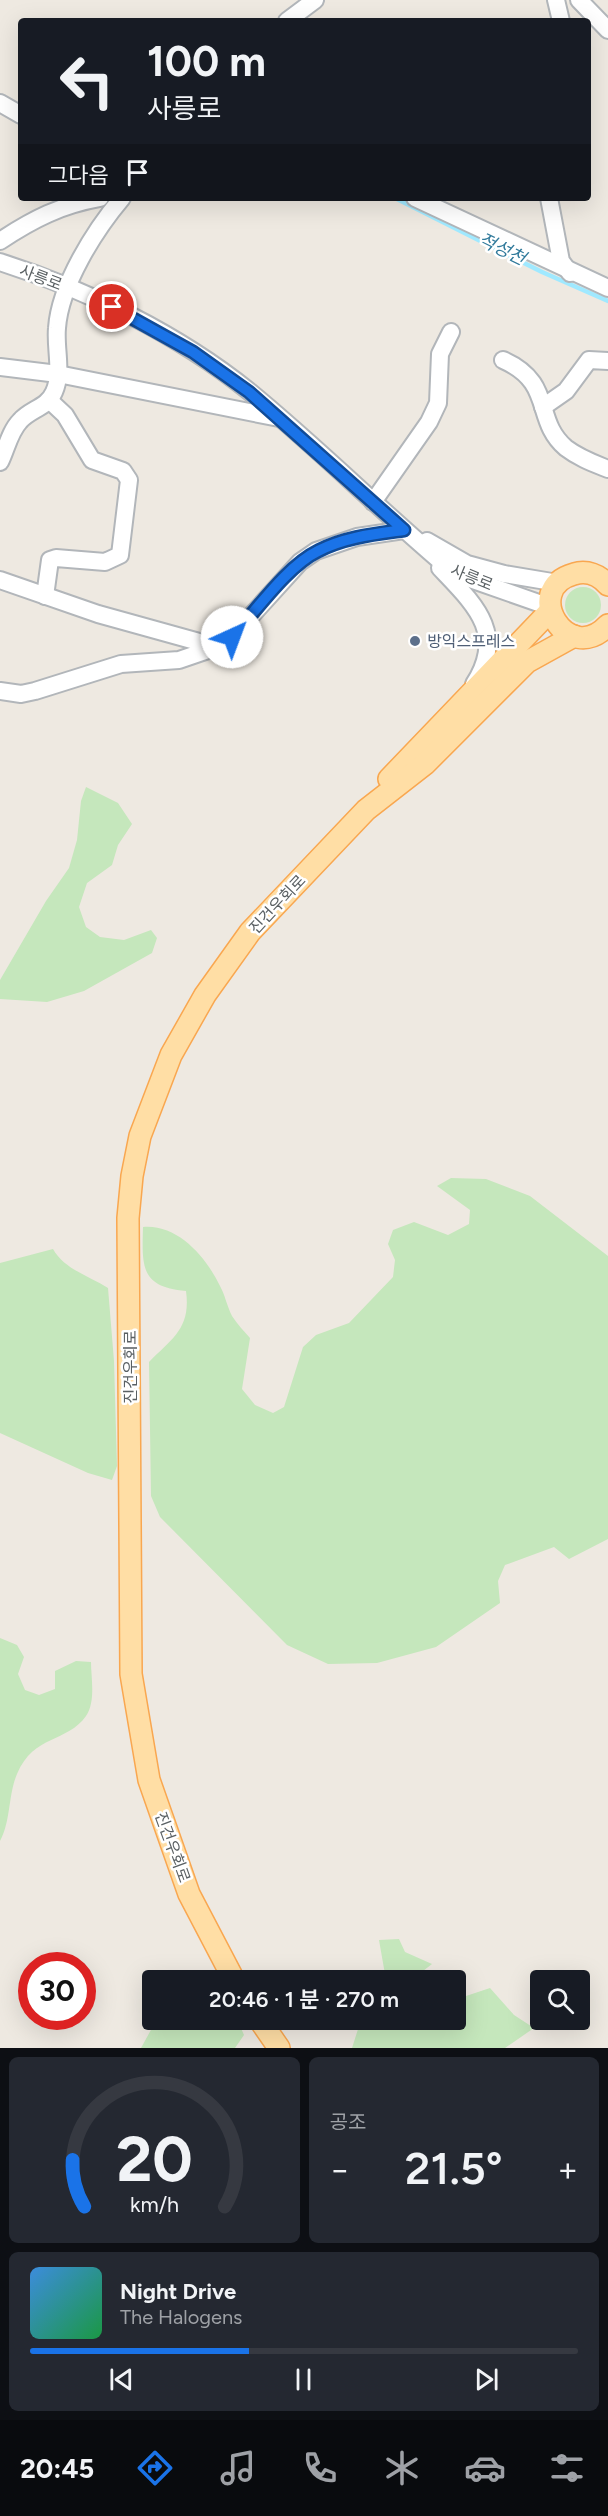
<!DOCTYPE html>
<html lang="ko">
<head>
<meta charset="utf-8">
<style>
	:root { --surface:#171b24; --page:#242831; --text:#f1f3f6; --muted:#9ea1a6; --line:#363941; --accent:#1a73e8 }
	body { margin:0; font-family:Figtree,"Noto Sans KR",sans-serif; background:var(--page); color:var(--text); height:100vh; display:flex; flex-direction:column; font-size:22px; white-space:nowrap }
	* { box-sizing:border-box; margin:0 }
	p { font-size:20px; color:var(--muted) }
	.icon { flex:none; width:33px; height:33px; fill:none; stroke:currentColor; stroke-width:2; stroke-linecap:round; stroke-linejoin:round }
	.map { position:relative; height:2048px; overflow:hidden }
	.sheet { display:flex; flex-direction:column; gap:9px; padding:9px; background:#0d0f14; flex:1 }
	.sheet>* { flex:none }
	.top-card { position:absolute; left:18px; top:18px; width:573px; height:183px; border-radius:6px; box-shadow:0 6px 24px #0002; background:#171b24; color:var(--text); overflow:hidden }
	.fabs { position:absolute; left:530px; top:1970px; display:grid; gap:12px }
	.fabs a { display:grid; place-items:center; width:60px; height:60px; border-radius:6px; background:var(--surface); box-shadow:0 6px 24px #0002; font-size:30px }
	.speed { position:absolute; left:18px; top:1952px; display:flex; gap:12px; font-size:30px; font-weight:700; text-align:center }
	.speed>* { display:grid; place-content:center; width:78px; height:78px; border-radius:50%; background:var(--surface); box-shadow:0 6px 24px #0002; line-height:1 }
	.speed .limit { border:9px solid #d22; background:#fff; color:#111 }
	.pin { position:absolute; display:grid; place-items:center; width:51px; height:51px; color:#fff; margin:-26px; border:3px solid #fff; border-radius:50%; box-shadow:0 2px 6px #0007 }
	.me { position:absolute; width:66px; margin:-33px; rotate:43deg; stroke-linejoin:round; filter:drop-shadow(0 0 4px #0008) }
	.turn { display:flex; align-items:center; gap:21px; height:126px; padding:0 30px; font-size:27px }
	.turn .icon { width:78px; height:78px; stroke-width:2.5 }
	.turn b { display:block; font-size:42px; line-height:51px }
	.then { display:flex; align-items:center; height:57px; padding:0 30px; background:#0003; gap:12px; font-size:22px }
	.big { font-size:45px; font-weight:600; line-height:1.1 }
	.sheet .widget { flex:1; display:flex; flex-direction:column; justify-content:center; gap:9px; min-width:0; padding:0 21px; border-radius:9px; background:var(--page) }
	.sheet .dial { align-items:center; gap:0 }
	.dial svg { height:156px; overflow:visible; fill:none; stroke:var(--line); stroke-width:7; stroke-linecap:round; text-anchor:middle }
	.dial text { fill:var(--text); stroke:none }
	.song { display:flex; align-items:center; gap:18px }
	.cover { width:72px; height:72px; border-radius:9px; background:linear-gradient(135deg,hsl(210 70% 55%),hsl(140 70% 35%)) }
	.played { height:6px; border-radius:3px; background:linear-gradient(90deg,var(--accent) 40%,var(--line) 40%) }
	.keys { display:flex; justify-content:space-around; direction:ltr }
	.heat { display:flex; justify-content:space-between; align-items:center; font-size:33px; direction:ltr }
	.sheet .tiles { flex:1; display:grid; gap:9px; grid-template-columns:1fr 1fr }
	.widget:last-child { grid-column:span 2 }
	.trip { position:absolute; left:142px; top:1970px; width:324px; height:60px; border-radius:6px; background:var(--surface); box-shadow:0 6px 24px #0002; font-weight:600; line-height:60px; text-align:center }
	.menu { display:flex; height:96px; justify-content:space-around; align-items:center; background:#090b0e; color:var(--muted) }
	.menu .icon { width:42px; height:42px }
	.menu .current { color:var(--accent) }
	.menu b { font-size:27px; color:var(--text) }
	.map>svg:first-child { display:block }
</style>
</head>
<body>
<div class="map">
<svg width="608" height="2048" viewBox="0 0 608 2048">
	<rect width="100%" height="100%" fill="#eee9e1"/>
	<g fill="#c5e7bc">
		<circle cx="583" cy="605" r="18"/>
		<polygon points="86,787 118,803 132,824 118,845 112,865 87,883 79,907 86,927 100,937 124,940 151,930 157,938 152,953 84,991 47,1002 0,999 0,980 46,901 69,868 77,840 81,801"/>
		<path d="M451 1178 486 1179 530 1196 608 1256V1539L569 1559 554 1547 505 1565 498 1581 500 1603 436 1647 377 1663 328 1664 287 1645 160 1517 151 1496 149 1362C173 1338 191 1328 186 1291 140 1287 142 1266 143 1227 178 1224 206 1257 220 1286 225 1295 227 1306 232 1316 237 1324 244 1331 250 1338L242 1389 255 1405 273 1413 284 1407 303 1347 316 1335 349 1323 393 1277 395 1260 388 1244 393 1230 414 1222 448 1235 469 1224 470 1210 437 1186Z"/>
		<path d="M53 1249C64 1269 89 1276 108 1288L114 1361 117 1466 112 1480 88 1473 0 1433V1263Z"/>
		<path d="M0 1638 17 1645 24 1657 18 1674 25 1690 39 1695 55 1689V1671L76 1661 91 1662C91 1678 96 1701 86 1716 67 1743 34 1734 17 1774 8 1795 11 1821 0 1841Z"/>
		<polygon points="399,1939 405,1952 432,1964 423,1971 422,1980 386,1980 379,1940"/>
		<polygon points="490,1988 514,2015 534,2028 505,2048 352,2048 359,2026 368,2019 456,2019 456,1996 463,1997"/>
		<polygon points="153,2014 153,2019 237,2019 244,2035 235,2048 141,2048 152,2028"/>
	</g>
	<g fill="none" stroke-linecap="round" stroke-linejoin="round">
		<polyline stroke="#a0e9ff" stroke-width="4.5" points="395,198 542,272 608,301"/>
		<g stroke="#b2b6ba" stroke-width="20">
			<g id="minor">
				<polyline points="556,0 561,21"/>
				<polyline points="579,0 608,30"/>
				<polyline points="287,21 315,0"/>
				<polyline points="0,103 21,115"/>
				<polyline points="415,198 608,288"/>
				<polyline points="549,198 561,261 570,273"/>
				<path d="M0 241C33 219 61 205 100 198"/>
				<path d="M0 262C88 290 178 334 250 392 317 447 379 509 445 565L470 579 550 607"/>
				<path d="M503 360C555 383 533 420 566 448 579 458 593 463 608 469"/>
				<polyline points="0,367 58,374 279,418"/>
				<polyline points="543,407 566,391 589,360 608,361"/>
				<path d="M0 462C6 450 10 431 20 421 30 409 47 408 54 392 63 372 55 349 57 328 60 285 95 230 122 198"/>
				<polyline points="373,502 429,422 438,403 440,354 451,332"/>
				<polyline points="427,541 467,564 504,574 558,583"/>
				<path d="M440 568C474 604 507 633 474 684"/>
				<polyline points="0,580 98,614 217,647"/>
				<polyline points="45,596 50,560 56,558 105,562 120,555 129,480 123,471 92,460 65,415 49,400"/>
				<polyline points="0,691 21,694 35,691 121,664 179,660 217,647 232,637 300,562 316,551 357,537 404,530"/>
			</g>
		</g>
		<g stroke="#f9a750" stroke-width="24">
			<g id="major">
				<path d="M608 585C599 575 587 570 574 574 520 589 568 668 608 625"/>
				<polyline points="389,779 550,611"/>
				<polyline points="234,1980 189,1894 149,1780 131,1674 128,1218 132,1176 140,1136 171,1055 205,995 250,932 366,810 425,764 527,662 574,636"/>
				<polyline points="259,2019 279,2048"/>
			</g>
		</g>
		<use href="#minor" stroke="#fff" stroke-width="16"/>
		<use href="#major" stroke="#ffdea5" stroke-width="21"/>
	</g>
	<g fill="none" stroke-linecap="round" stroke-linejoin="round">
		<g stroke="#114b97" stroke-width="15">
			<path id="route" d="M112 307 193 352 249 392 404 530C375 534 345 537 318 551 287 566 256 611 232 637"/>
		</g>
		<use href="#route" stroke="#1a73e8" stroke-width="10"/>
	</g>
	<circle fill="#5c6f8a" stroke="#fff" stroke-width="2" cx="415" cy="641" r="6"/>
	<g text-anchor="middle" stroke-width="5" stroke-linejoin="round" paint-order="stroke">
		<g font-size="16" fill="#5a6063" stroke="#fff">
			<text transform="translate(41 277) rotate(21)" y="6">사릉로</text>
			<text transform="translate(472 577) rotate(22)" y="6">사릉로</text>
			<text transform="translate(277 904) rotate(-47)" y="6">진건우회로</text>
			<text transform="translate(130 1367) rotate(-90)" y="6">진건우회로</text>
			<text transform="translate(173 1847) rotate(70)" y="6">진건우회로</text>
		</g>
		<g font-size="16" fill="#4e5e75" stroke="#fff" text-anchor="start">
			<text x="427" y="647">방익스프레스</text>
		</g>
		<g font-size="18" font-style="italic" fill="#317a9b" stroke="#fff">
			<text transform="translate(502 249) rotate(26)" y="6">적성천</text>
		</g>
	</g>
</svg>
<div class="fabs">
<a><svg class="icon" aria-label="search" viewBox="0 0 24 24"><circle cx="10" cy="10" r="6"/><path d="M15 15l6 6"/></svg></a>
</div>
<div class="speed"><div class="limit">30</div></div>
<div class="pin" style="left:112px;top:307px;background:#d93025"><svg class="icon" aria-label="arrive" viewBox="0 0 24 24"><path d="M6 21V4h12l-3 4 3 4H6"/></svg></div>
<svg class="me" style="left:232px;top:637px" viewBox="-20 -20 40 40"><circle r="19" fill="#fff"/><path d="M0-13L10 11 0 6-10 11z" fill="#1a73e8"/></svg>
<div class="trip">20:46 · 1 분 · 270 m</div>
<div class="top-card">
<div class="turn"><svg class="icon" aria-label="left" viewBox="0 0 24 24"><path d="M17 20v-9H6M10 6l-5 5 5 5"/></svg><div><b>100 m</b>사릉로</div></div>
<div class="then">그다음<svg class="icon" aria-label="arrive" viewBox="0 0 24 24"><path d="M6 21V4h12l-3 4 3 4H6"/></svg></div>
</div>
</div>
<section class="sheet">
<div class="tiles">
<div class="widget dial"><svg viewBox="0 0 100 80">
<path d="M14 69A42 42 0 1 1 86 69"/>
<path d="M14 69A42 42 0 0 1 8 45" stroke="#1a73e8"/>
<text x="50" y="56" font-size="32" font-weight="700">20</text>
<text x="50" y="72" font-size="11">km/h</text>
</svg></div>
<div class="widget"><p>공조</p>
<div class="heat"><a>−</a><b class="big">21.5°</b><a>+</a></div>
</div>
<div class="widget">
<div class="song"><i class="cover"></i><div><b>Night Drive</b><p>The Halogens</p></div></div>
<div class="played"></div>
<div class="keys"><svg class="icon" aria-label="previous" viewBox="0 0 24 24"><path d="M18 5L8 12l10 7zM5 5v14"/></svg><svg class="icon" aria-label="pause" viewBox="0 0 24 24"><path d="M8 5v14M16 5v14"/></svg><svg class="icon" aria-label="next" viewBox="0 0 24 24"><path d="M6 5l10 7-10 7zM19 5v14"/></svg></div>
</div>
</div>
</section>
<nav class="menu">
<b>20:45</b>
<svg class="icon current" aria-label="directions" viewBox="0 0 24 24"><path d="M12 3l9 9-9 9-9-9zM9 14v-3h6M13 9l2 2-2 2"/></svg>
<svg class="icon" aria-label="music" viewBox="0 0 24 24"><path d="M9 18V5l10-2v13"/><circle cx="6" cy="18" r="3"/><circle cx="16" cy="16" r="3"/></svg>
<svg class="icon" aria-label="phone" viewBox="0 0 24 24"><path d="M5 4h4l2 5-3 2q2 4 5 5l2-3 5 2v4C11 20 4 13 5 4z"/></svg>
<svg class="icon" aria-label="climate" viewBox="0 0 24 24"><path d="M12 3v18M4 7l16 10M4 17L20 7"/></svg>
<svg class="icon" aria-label="car" viewBox="0 0 24 24"><path d="M5 17H2v-5l4-1 3-4h7l3 4 3 1v5h-3M9 17h6M6 11h13"/><circle cx="7" cy="17" r="2"/><circle cx="17" cy="17" r="2"/></svg>
<svg class="icon" aria-label="filters" viewBox="0 0 24 24"><path d="M4 7h16M4 17h16"/><circle cx="9" cy="7" r="2"/><circle cx="15" cy="17" r="2"/></svg>
</nav>
</body>
</html>
